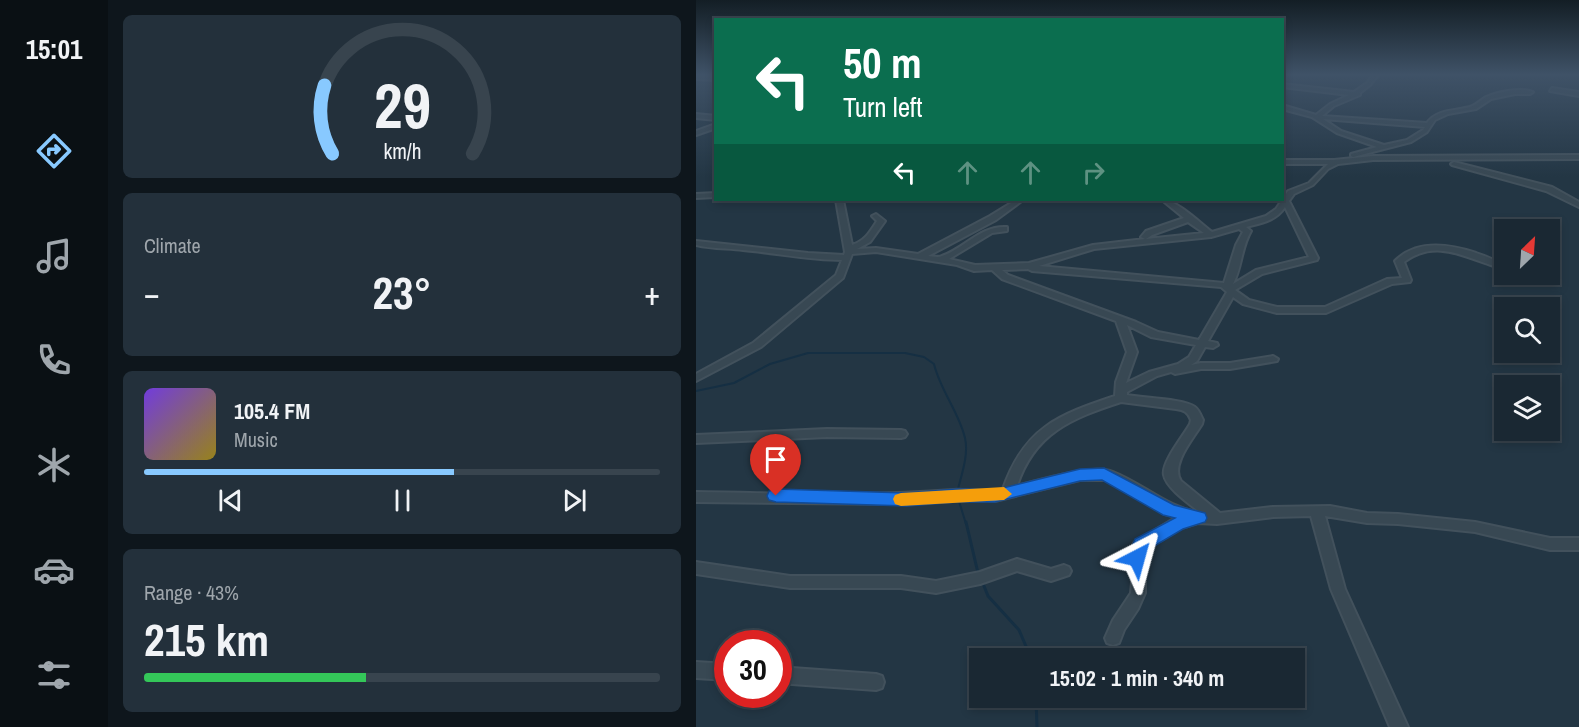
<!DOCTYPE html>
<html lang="en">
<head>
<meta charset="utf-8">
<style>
	:root { --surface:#1a2833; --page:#23303b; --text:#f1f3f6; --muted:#9fa6ac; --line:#38444e; --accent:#88c9ff }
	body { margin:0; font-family:"Archivo Narrow",sans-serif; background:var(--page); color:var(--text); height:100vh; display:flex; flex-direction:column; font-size:22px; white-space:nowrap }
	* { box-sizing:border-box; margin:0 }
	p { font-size:20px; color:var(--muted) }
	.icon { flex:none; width:33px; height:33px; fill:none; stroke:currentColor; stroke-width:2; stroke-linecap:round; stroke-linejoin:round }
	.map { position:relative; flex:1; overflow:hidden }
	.side { display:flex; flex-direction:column; gap:15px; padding:15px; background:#0e161c; width:588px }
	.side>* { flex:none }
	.guide { position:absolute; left:18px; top:18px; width:570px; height:183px; border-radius:0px; box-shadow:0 3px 9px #0003,0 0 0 2px var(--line); background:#0b6e4f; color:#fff; overflow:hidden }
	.needle { width:39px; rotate:25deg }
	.fabs { position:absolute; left:798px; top:219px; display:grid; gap:12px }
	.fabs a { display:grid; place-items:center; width:66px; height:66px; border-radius:0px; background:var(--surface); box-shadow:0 3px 9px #0003,0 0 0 2px var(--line); font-size:30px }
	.speed { position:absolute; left:18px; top:630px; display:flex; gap:12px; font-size:30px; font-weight:700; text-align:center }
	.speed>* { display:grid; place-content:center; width:78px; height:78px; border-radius:50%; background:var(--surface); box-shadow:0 3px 9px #0003,0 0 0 2px var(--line); line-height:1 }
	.speed .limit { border:9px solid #d22; background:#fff; color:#111 }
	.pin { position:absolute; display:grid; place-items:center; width:51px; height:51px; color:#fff; margin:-62px -26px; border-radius:50% 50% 50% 0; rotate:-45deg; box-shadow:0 0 6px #0007 }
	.pin .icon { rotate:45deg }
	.me { position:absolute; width:66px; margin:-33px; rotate:39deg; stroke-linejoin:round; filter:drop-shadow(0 0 4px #0008) }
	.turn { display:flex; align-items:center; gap:21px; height:126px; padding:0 30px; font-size:27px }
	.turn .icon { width:78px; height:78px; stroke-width:2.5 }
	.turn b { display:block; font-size:42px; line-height:51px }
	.lanes { display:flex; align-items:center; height:57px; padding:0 30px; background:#0003; justify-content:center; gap:30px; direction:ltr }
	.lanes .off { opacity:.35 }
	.big { font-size:45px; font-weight:700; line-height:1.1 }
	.side .card { flex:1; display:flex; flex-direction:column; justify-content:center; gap:9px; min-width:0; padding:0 21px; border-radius:9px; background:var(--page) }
	.side .dial { align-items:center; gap:0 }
	.dial svg { height:156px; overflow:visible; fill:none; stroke:var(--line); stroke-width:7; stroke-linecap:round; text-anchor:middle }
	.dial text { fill:var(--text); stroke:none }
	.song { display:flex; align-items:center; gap:18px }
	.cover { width:72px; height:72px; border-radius:9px; background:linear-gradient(135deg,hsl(260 70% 55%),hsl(50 70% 35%)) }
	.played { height:6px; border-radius:3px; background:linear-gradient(90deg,var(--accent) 60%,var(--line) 60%) }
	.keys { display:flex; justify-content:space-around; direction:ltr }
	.heat { display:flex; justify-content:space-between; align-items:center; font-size:33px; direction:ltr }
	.charge { height:9px; border-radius:4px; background:linear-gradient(90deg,#34c759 43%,var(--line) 0) }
	.trip { position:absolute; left:273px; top:648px; width:336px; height:60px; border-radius:0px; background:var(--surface); box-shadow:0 3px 9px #0003,0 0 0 2px var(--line); font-weight:700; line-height:60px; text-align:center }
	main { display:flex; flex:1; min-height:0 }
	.menu { display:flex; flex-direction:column; width:108px; justify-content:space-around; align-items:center; background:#0a1014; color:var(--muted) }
	.menu .icon { width:42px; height:42px }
	.menu .current { color:var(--accent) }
	.menu b { font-size:27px; color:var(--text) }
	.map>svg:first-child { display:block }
</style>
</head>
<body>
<main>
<nav class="menu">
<b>15:01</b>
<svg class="icon current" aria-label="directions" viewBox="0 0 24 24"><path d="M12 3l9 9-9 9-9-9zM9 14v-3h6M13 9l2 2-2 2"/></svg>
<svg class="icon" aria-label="music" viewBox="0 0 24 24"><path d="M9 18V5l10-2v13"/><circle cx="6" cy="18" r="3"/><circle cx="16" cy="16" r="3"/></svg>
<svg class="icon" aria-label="phone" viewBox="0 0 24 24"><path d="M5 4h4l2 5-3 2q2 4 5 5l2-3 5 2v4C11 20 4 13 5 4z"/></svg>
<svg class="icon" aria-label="climate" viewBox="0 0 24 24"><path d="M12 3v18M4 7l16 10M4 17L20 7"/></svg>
<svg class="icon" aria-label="car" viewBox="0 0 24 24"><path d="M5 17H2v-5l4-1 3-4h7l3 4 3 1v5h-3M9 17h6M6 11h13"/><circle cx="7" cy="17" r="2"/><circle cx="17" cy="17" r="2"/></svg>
<svg class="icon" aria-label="filters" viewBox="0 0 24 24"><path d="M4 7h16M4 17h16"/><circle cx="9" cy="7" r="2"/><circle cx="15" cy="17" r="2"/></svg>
</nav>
<section class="side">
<div class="card dial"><svg viewBox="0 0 100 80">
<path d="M14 69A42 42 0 1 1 86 69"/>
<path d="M14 69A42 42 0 0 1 10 34" stroke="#88c9ff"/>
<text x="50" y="56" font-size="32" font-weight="700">29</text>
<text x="50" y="72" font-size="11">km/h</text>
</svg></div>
<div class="card"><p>Climate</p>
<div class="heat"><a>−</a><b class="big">23°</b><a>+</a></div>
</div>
<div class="card">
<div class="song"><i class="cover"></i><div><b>105.4 FM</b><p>Music</p></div></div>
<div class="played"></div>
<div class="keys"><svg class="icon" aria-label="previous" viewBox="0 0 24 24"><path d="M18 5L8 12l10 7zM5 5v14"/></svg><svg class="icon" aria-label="pause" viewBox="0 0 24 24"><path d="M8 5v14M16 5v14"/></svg><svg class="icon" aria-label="next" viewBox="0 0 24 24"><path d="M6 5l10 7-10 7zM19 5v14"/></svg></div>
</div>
<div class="card"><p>Range · 43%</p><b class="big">215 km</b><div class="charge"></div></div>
</section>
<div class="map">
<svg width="883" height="727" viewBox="0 0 883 727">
	<rect width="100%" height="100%" fill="#233644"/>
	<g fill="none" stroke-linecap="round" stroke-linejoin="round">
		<g stroke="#152f43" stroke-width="2">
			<path d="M0 391 38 383 74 364 112 353H209L228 357 238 364C244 390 263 412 269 438 273 455 265 476 261 493"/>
			<polyline points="262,498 270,524"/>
		</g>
		<g stroke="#152f43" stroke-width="3">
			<polyline points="270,522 282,573"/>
			<polyline points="286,581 292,596 323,630 335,658"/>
			<polyline points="340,698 341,727"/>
		</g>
		<g stroke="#42515c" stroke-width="4">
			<g id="minor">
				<path d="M677 75H682L674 85 664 93V95L638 106 626 116 731 123C741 109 759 111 774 107 780 105 785 100 790 97 802 92 825 87 837 92L834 94H819L795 99 780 109 752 114 739 120 731 132 715 142 657 157 655 156V154L681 147 641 133 616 117 586 109V105L620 115 634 104 653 95 586 87V84L658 92 671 83ZM627 119 729 127 727 130 711 140 688 145 645 131Z"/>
				<polygon points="0,77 20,77 20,80 0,79"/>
				<polygon points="856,88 883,92 883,96 854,91"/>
				<polygon points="0,114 20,116 20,120 0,118"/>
				<polygon points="20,124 20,128 0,135 0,131"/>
				<path d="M883 155V159L677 160 642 164 632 169 617 185 598 194 593 201 622 258 621 260 566 274 539 290 553 300 581 307H629L691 279 706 278 699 261C721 239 753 244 780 253 788 256 796 258 802 263L798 266C766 256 739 239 708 262L715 280 714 282 696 284 630 313H581L547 304 537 297 512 341 521 343 522 345 517 348 509 347 501 361 495 365 505 363H534L577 356 582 359 581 361 534 369H505L479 374 475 372 461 376 431 392V395C446 398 489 399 499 407 503 410 505 416 507 420L506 424C497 439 474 465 485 481L524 513 577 507 634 506 671 513 702 514 779 522 854 538H883V550H854L779 532 702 524 671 523 629 516 649 589 712 727H694L635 589 615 516 577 517 521 524 502 523 485 528 449 550V593L442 609 428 630 423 643 417 645 411 643 409 638 417 620 435 593 436 582 434 558 438 543 476 520 484 518 469 514 411 480H384L299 501 261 500 211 504 0 502V492C85 493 171 497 257 490 273 489 290 493 307 489 328 428 362 415 419 396L420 382 431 352 420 321 306 279 296 270 278 271 261 265 180 252 156 254 147 278 65 347 0 381V374L57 343 140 275 146 260C113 260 80 253 47 250 31 248 16 249 0 245V241L112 253 148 255 149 252 140 200H147L156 245C169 241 174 232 181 221L176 216 180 214 189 221 174 242 161 249 180 248 222 254 294 216 320 200H327L300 220 232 256C236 256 242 258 246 256 269 248 285 225 311 227V231L296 233 253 259 279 265 333 263 397 245 449 239 445 237 450 231 488 218 466 200C481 200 504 223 516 232L570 216 580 209 592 191 613 183 632 164H586V160H638L677 156ZM589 207 613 257 560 270 537 284C546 267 545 248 555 231L550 227C565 223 580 221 589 207ZM492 222 508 233 450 239 456 235ZM543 229 547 232 540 245 528 283 343 266 398 249 515 237ZM332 269 336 271 525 287 531 292 503 340 462 332 440 322 312 275 306 270ZM431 325 455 337 500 345 493 357 482 364 453 372 430 383 441 352ZM425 402 480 409C488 410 492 412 495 420L494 424C488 435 465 463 468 475 470 488 495 505 505 513 471 508 448 484 417 472 396 464 343 480 321 486 338 433 376 418 425 402Z"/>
				<polygon points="758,162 856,187 883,202 883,207 850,191 756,165 755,164"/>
				<polygon points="20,193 20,197 0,198 0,194"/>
				<polygon points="131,429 205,430 209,431 211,434 209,437 205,438 131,437 0,443 0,435"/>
				<polygon points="321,559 355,569 368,565 373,567 375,571 373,575 355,581 321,571 284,584 240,593 205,588 94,588 0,574 0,562 94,576 205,576 240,581 284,572"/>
				<polygon points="0,662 32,664 32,680 0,678"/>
				<polygon points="82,667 180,674 186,676 188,682 186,688 180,690 82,683"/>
			</g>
		</g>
		<use href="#minor" fill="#384853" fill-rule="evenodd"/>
	</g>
	<linearGradient id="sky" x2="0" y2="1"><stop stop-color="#131e25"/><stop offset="0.42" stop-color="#3f5267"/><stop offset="1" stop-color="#3f5267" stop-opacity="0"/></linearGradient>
	<rect width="883" height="177" fill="url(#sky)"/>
	<polygon fill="#1a73e8" stroke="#114b97" stroke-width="1.5" points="408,468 478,505 509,513 511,518 509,522 487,529 453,549 447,563 441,566 434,563 431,558 439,539 479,518 467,515 406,480 384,481 299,502 261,502 211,506 80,502 73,500 71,496 73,491 80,489 211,493 261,489 299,490 384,469"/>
	<polygon fill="#f59e0b" points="308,487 316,494 308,500 205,506 199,504 197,499 199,495 205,493"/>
</svg>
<div class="fabs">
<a><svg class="needle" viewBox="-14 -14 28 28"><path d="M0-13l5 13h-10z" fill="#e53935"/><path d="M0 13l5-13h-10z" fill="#9fa6ac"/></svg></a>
<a><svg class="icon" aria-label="search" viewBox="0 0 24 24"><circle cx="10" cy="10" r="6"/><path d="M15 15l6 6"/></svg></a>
<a><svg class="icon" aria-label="layers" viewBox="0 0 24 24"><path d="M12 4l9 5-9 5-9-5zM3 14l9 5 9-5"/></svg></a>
</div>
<div class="speed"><div class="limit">30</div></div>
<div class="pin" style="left:80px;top:496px;background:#d93025"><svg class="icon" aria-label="arrive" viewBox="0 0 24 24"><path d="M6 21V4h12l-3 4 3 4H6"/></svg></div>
<svg class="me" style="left:441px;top:558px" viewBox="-20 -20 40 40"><path d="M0-17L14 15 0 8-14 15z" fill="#1a73e8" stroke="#fff" stroke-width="4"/></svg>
<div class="trip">15:02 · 1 min · 340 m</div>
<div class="guide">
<div class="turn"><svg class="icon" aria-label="left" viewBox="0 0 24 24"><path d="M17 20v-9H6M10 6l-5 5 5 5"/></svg><div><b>50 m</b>Turn left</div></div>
<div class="lanes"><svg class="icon" aria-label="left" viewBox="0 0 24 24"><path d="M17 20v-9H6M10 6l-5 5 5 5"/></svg><svg class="icon off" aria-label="ahead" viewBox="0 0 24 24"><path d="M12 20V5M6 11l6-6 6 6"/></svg><svg class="icon off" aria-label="ahead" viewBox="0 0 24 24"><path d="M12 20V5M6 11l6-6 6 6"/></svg><svg class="icon off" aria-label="right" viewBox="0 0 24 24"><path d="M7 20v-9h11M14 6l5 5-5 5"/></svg></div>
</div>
</div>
</main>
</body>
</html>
